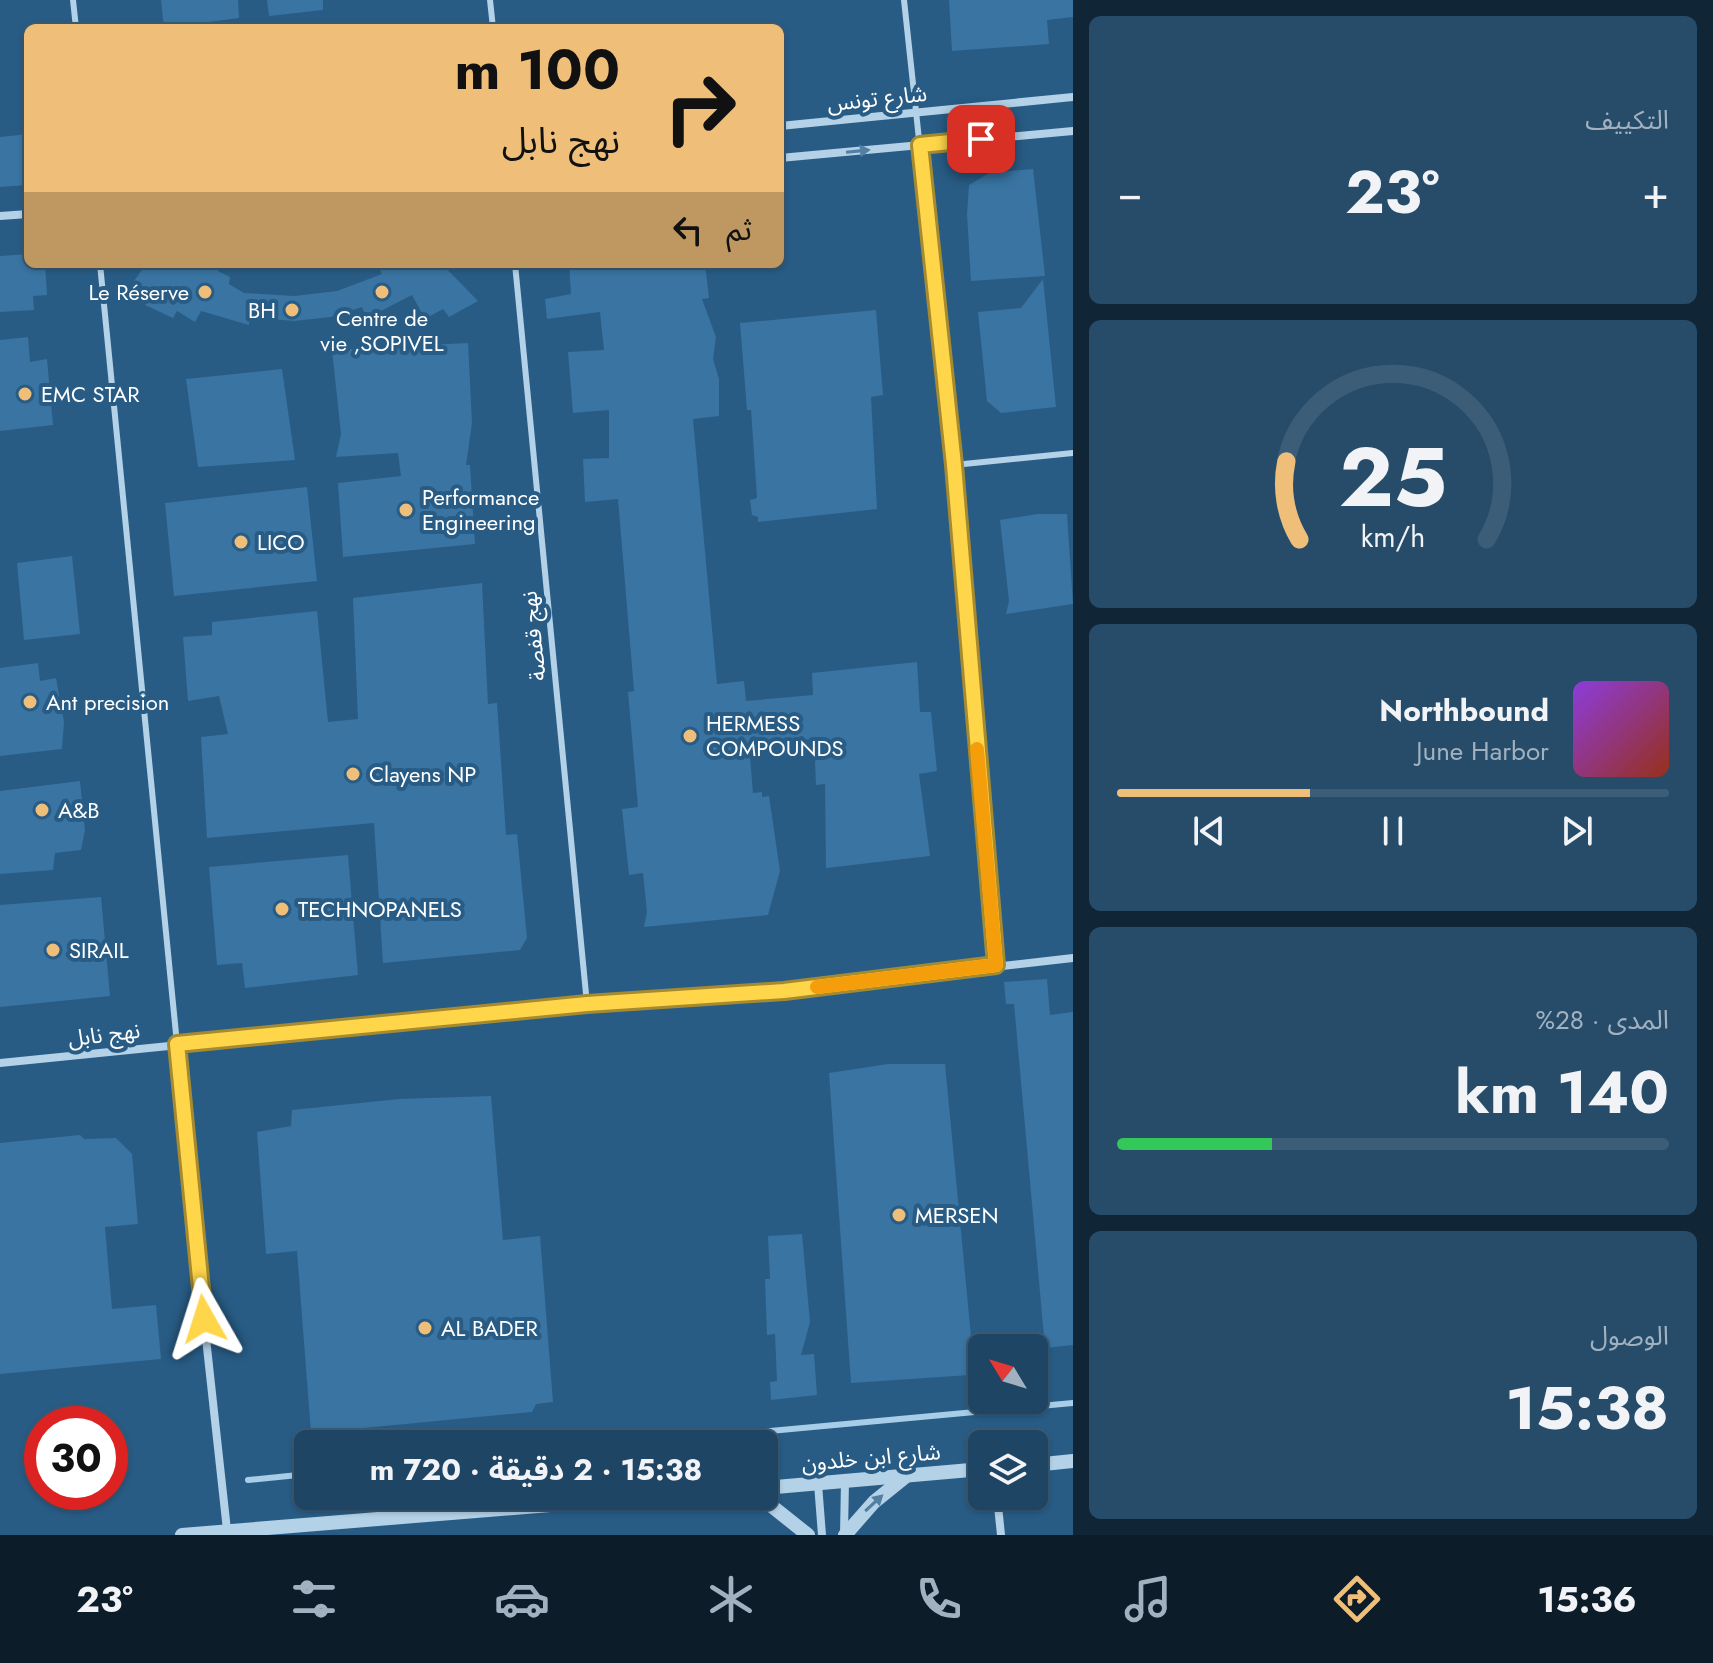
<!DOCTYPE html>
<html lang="ar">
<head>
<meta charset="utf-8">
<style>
	:root { --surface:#1e4564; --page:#264c6a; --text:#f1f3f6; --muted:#a1b1bf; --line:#3c5d78; --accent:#efbf7a }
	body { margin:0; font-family:Jost,"Noto Sans Arabic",sans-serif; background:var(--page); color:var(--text); direction:rtl; height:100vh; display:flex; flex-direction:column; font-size:30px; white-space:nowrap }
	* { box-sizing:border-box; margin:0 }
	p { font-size:26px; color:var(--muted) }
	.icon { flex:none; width:44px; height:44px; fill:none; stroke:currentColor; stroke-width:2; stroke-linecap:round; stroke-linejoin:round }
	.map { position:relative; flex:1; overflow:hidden; direction:ltr }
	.panel { display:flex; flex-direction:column; gap:16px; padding:16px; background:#102637; width:640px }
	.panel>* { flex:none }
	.top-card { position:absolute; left:24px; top:24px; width:760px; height:244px; border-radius:12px; box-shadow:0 2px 6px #0004,0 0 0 2px var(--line); direction:rtl; background:#efbf7a; color:#111; overflow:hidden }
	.needle { width:52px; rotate:308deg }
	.controls { position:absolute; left:968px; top:1334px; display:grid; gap:16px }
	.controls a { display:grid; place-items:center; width:80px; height:80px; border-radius:12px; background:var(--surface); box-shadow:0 2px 6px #0004,0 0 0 2px var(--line); font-size:40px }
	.speed { position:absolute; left:24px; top:1406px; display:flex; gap:16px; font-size:40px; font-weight:700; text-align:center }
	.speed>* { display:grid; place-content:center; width:104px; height:104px; border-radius:50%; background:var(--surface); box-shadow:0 2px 6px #0004,0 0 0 2px var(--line); line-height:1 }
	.speed .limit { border:12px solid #d22; background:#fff; color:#111 }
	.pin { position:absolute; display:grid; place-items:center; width:68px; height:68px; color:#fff; margin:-34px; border-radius:16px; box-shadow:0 4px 12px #0006 }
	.me { position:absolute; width:88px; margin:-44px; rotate:354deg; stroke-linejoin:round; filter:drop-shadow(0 0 6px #0008) }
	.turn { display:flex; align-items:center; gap:28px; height:168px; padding:0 32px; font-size:36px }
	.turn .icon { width:104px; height:104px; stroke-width:2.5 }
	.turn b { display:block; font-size:56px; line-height:68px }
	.then { display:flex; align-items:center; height:76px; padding:0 32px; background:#0003; gap:16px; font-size:30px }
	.big { font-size:60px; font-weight:700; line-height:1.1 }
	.panel .widget { flex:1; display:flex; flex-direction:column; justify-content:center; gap:12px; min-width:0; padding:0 28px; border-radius:12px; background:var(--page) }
	.panel .dial { align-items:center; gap:0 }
	.dial svg { height:208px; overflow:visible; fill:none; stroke:var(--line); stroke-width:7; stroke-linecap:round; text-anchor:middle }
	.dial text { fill:var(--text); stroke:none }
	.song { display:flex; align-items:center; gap:24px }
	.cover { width:96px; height:96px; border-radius:12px; background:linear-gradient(135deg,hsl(270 70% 55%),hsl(10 70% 35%)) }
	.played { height:8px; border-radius:4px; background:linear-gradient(90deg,var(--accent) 35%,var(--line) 35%) }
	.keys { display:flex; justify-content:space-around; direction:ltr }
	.heat { display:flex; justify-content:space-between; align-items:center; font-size:44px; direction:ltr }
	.charge { height:12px; border-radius:6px; background:linear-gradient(90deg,#34c759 28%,var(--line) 0) }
	.trip { position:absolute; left:294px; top:1430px; width:484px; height:80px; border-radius:12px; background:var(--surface); box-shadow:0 2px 6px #0004,0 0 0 2px var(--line); font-weight:700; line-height:80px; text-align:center; direction:rtl }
	.dock { display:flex; height:128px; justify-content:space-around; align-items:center; background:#0c1c28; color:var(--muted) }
	.dock .icon { width:56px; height:56px }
	.dock .current { color:var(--accent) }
	.dock b { font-size:36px; color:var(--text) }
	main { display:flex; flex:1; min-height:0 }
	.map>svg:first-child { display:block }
</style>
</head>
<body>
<main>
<section class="panel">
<div class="widget"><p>التكييف</p>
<div class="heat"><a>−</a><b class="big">23°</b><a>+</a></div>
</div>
<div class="widget dial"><svg viewBox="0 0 100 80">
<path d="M14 69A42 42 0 1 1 86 69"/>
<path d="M14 69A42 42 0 0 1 9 39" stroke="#efbf7a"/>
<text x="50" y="56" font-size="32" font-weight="700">25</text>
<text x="50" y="72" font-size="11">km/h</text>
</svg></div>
<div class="widget">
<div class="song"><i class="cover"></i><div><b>Northbound</b><p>June Harbor</p></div></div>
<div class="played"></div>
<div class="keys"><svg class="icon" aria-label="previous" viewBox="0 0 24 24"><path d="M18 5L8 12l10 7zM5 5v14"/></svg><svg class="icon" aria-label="pause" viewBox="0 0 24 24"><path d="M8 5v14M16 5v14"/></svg><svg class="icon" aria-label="next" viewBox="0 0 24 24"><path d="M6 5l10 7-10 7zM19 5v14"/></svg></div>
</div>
<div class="widget"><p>المدى · 28%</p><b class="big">140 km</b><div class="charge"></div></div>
<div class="widget"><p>الوصول</p><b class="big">15:38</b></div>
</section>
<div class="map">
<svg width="1073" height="1535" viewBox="0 0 1073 1535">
	<rect width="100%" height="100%" fill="#285c85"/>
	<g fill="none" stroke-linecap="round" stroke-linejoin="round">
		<g stroke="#a8cde8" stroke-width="6">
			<polyline points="630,1444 1073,1403"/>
			<polyline points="248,1480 308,1474"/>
		</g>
	</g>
	<g fill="#3974a2">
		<polygon points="161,0 238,0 239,18 164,28"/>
		<polygon points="267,0 323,0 323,10 269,16"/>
		<polygon points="949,0 1073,0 1073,17 1047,20 1049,44 952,51"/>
		<polygon points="28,134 28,185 0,187 0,137"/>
		<polygon points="1033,169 1045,276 971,281 967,214 969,185 989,173"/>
		<polygon points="28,254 28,264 45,264 47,295 33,296 34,310 0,312 0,256"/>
		<polygon points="146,264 221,264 218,271 230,277 229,284 244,293 294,296 337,291 382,274 377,264 442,264 478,301 449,317 443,309 425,319 412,295 367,318 362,307 331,317 294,321 249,317 249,325 201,311 195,322 177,311 173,318 145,305 151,298 132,284"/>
		<polygon points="569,264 705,264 709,298 702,299 716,337 713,359 719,379 719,416 693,419 717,684 744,681 746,701 813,695 812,673 917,662 920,712 931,712 937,771 919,774 930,856 826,868 825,784 816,785 814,739 749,744 753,793 762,792 762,797 769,796 780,871 768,915 644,927 647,912 643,873 629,875 622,809 638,807 628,692 634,691 618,499 585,502 583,459 609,458 609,410 573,413 568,352 604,350 600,312 547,319 545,299 571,294"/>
		<polygon points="1043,279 1056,407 1001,413 987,401 978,312 1021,308"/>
		<polygon points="876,310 883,395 871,397 877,509 758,522 758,517 752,515 750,500 757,498 751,410 747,410 740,323"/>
		<polygon points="28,337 30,362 47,359 53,425 0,431 0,340"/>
		<polygon points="468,343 472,423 466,465 470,465 475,544 343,557 338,483 401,476 398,453 336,457 341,434 332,350"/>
		<polygon points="282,369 295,460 198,467 186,379"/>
		<polygon points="307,487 317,581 174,596 165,503"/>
		<polygon points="1037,514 1067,514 1073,604 1006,614 1009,601 1000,520"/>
		<polygon points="72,556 80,634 24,640 17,563"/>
		<polygon points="482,583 488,704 497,703 506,835 517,834 527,938 520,950 383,963 374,823 207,838 201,737 228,734 219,696 188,701 183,637 212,635 212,622 317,611 328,722 358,719 353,598"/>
		<polygon points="38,663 40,681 56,678 64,722 62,749 0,756 0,668"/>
		<polygon points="80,781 85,830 81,850 55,853 53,870 0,874 0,791"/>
		<polygon points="348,855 358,975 245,988 242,963 217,965 209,867"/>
		<polygon points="101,897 110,996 0,1007 0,905"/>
		<polygon points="1047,979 1050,1015 1073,1012 1073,1345 1045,1348 1014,1004 1006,1004 1004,982"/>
		<polygon points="888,1064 945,1064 973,1357 970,1375 851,1383 829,1073"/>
		<polygon points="491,1096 503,1240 540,1236 553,1402 536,1404 532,1412 311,1433 297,1251 266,1254 257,1132 291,1126 292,1110 399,1099"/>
		<polygon points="80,1135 84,1139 116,1138 132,1154 138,1224 105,1227 112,1309 156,1305 161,1359 0,1374 0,1143"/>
		<polygon points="802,1234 810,1322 801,1355 814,1354 817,1395 771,1400 770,1382 777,1381 775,1334 767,1335 765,1279 770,1279 768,1236"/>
	</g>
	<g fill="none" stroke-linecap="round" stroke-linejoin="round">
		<g stroke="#b3d1e7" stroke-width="6">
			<polyline points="73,0 76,28"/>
			<polyline points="490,0 493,28"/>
			<polyline points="904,0 954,465 996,965"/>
			<polyline points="100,264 177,1044"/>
			<polyline points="515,264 587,1004"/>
			<polyline points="954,465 1073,453"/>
		</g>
		<g stroke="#b3d1e7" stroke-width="8">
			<polyline points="780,126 1073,97"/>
			<polyline points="780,158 1073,131"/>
			<polyline points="0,216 28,214"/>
			<polyline points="177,1044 194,1229 227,1530"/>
			<polyline points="0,1063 587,1004 784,991 1073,958"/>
			<polyline points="818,1484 822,1535"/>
			<polyline points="997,1496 1001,1535"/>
			<polyline points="844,1534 845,1481"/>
		</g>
		<g stroke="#b3d1e7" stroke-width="14">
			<polyline points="1034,1465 1073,1461"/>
			<polyline points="764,1488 982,1469"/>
			<polyline points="759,1496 808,1535"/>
			<polyline points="182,1535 660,1496"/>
			<polyline points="845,1535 874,1502 905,1477"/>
		</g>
	</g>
	<defs><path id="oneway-solid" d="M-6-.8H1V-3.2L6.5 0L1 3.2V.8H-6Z" transform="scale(2)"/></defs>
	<g fill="#527fa2">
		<use href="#oneway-solid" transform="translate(858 151) rotate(-6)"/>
		<use href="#oneway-solid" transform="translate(874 1503) rotate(-43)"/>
	</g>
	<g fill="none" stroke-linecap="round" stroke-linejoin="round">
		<g stroke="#a68a30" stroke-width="20">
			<polyline id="route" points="204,1319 177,1044 587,1004 784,991 996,965 954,465 920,145 981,139"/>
		</g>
		<use href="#route" stroke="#ffd54a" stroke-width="14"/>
		<polyline stroke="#f59e0b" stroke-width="14" points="817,987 996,965 977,749"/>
	</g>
	<g fill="#efbf7a" stroke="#285c85" stroke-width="3">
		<circle cx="205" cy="292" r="8"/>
		<circle cx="382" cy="292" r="8"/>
		<circle cx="292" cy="310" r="8"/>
		<circle cx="25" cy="394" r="8"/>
		<circle cx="406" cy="510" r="8"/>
		<circle cx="241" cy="542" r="8"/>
		<circle cx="30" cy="702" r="8"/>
		<circle cx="690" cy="736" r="8"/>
		<circle cx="353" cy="774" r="8"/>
		<circle cx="42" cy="810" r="8"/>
		<circle cx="282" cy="909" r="8"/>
		<circle cx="53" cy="950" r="8"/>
		<circle cx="899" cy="1215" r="8"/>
		<circle cx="425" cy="1328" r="8"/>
	</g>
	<g text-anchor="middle" stroke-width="8" stroke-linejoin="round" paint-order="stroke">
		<g font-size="22" fill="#fff" stroke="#285c85">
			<text transform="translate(877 98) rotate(-6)" y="8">شارع تونس</text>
			<text transform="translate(533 636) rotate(-96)" y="8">نهج قفصة</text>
			<text transform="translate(104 1034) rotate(-7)" y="8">نهج نابل</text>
			<text transform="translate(871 1457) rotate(-5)" y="8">شارع ابن خلدون</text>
		</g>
		<g font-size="22" fill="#fff" stroke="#285c85" text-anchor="start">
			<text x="189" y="300" text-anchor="end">Le Réserve</text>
			<text x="276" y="318" text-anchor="end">BH</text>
			<text x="382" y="326" text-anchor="middle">Centre de<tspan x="382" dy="25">vie ,SOPIVEL</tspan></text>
			<text x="41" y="402">EMC STAR</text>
			<text x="422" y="505">Performance<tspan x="422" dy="25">Engineering</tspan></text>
			<text x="257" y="550">LICO</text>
			<text x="46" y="710">Ant precision</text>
			<text x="706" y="731">HERMESS<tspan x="706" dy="25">COMPOUNDS</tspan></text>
			<text x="369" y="782">Clayens NP</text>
			<text x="58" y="818">A&amp;B</text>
			<text x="298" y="917">TECHNOPANELS</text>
			<text x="69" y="958">SIRAIL</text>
			<text x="915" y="1223">MERSEN</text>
			<text x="441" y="1336">AL BADER</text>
		</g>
	</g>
</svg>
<div class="controls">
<a><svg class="needle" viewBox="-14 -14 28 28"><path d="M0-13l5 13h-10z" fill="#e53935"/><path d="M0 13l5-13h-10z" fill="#a1b1bf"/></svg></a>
<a><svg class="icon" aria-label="layers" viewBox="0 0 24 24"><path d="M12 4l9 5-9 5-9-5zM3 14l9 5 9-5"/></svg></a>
</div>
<div class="speed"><div class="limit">30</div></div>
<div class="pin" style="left:981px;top:139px;background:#d93025"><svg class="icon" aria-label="arrive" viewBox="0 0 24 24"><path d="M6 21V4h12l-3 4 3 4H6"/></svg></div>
<svg class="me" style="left:204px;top:1319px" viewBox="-20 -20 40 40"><path d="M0-17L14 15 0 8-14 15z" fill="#ffd54a" stroke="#fff" stroke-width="4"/></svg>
<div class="trip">15:38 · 2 دقيقة · 720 m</div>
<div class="top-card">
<div class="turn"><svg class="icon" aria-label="right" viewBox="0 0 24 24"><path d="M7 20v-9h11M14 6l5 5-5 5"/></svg><div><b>100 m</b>نهج نابل</div></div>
<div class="then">ثم<svg class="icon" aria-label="left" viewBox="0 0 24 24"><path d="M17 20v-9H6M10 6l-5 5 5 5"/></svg></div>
</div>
</div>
</main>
<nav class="dock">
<b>15:36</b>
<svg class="icon current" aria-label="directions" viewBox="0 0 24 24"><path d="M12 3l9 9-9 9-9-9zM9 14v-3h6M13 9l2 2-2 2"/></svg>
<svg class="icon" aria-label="music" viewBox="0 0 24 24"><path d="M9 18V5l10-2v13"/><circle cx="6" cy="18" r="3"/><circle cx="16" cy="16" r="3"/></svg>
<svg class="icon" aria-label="phone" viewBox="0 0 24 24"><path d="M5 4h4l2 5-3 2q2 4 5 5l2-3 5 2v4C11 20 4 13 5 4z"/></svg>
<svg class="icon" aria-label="climate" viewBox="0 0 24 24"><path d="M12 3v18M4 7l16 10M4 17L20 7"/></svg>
<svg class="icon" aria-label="car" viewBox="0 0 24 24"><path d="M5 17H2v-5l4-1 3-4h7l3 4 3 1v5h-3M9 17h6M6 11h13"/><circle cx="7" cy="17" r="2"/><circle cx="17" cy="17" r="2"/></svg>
<svg class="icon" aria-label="filters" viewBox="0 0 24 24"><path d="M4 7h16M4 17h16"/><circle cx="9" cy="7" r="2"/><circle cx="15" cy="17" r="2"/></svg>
<b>23°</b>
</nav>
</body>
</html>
